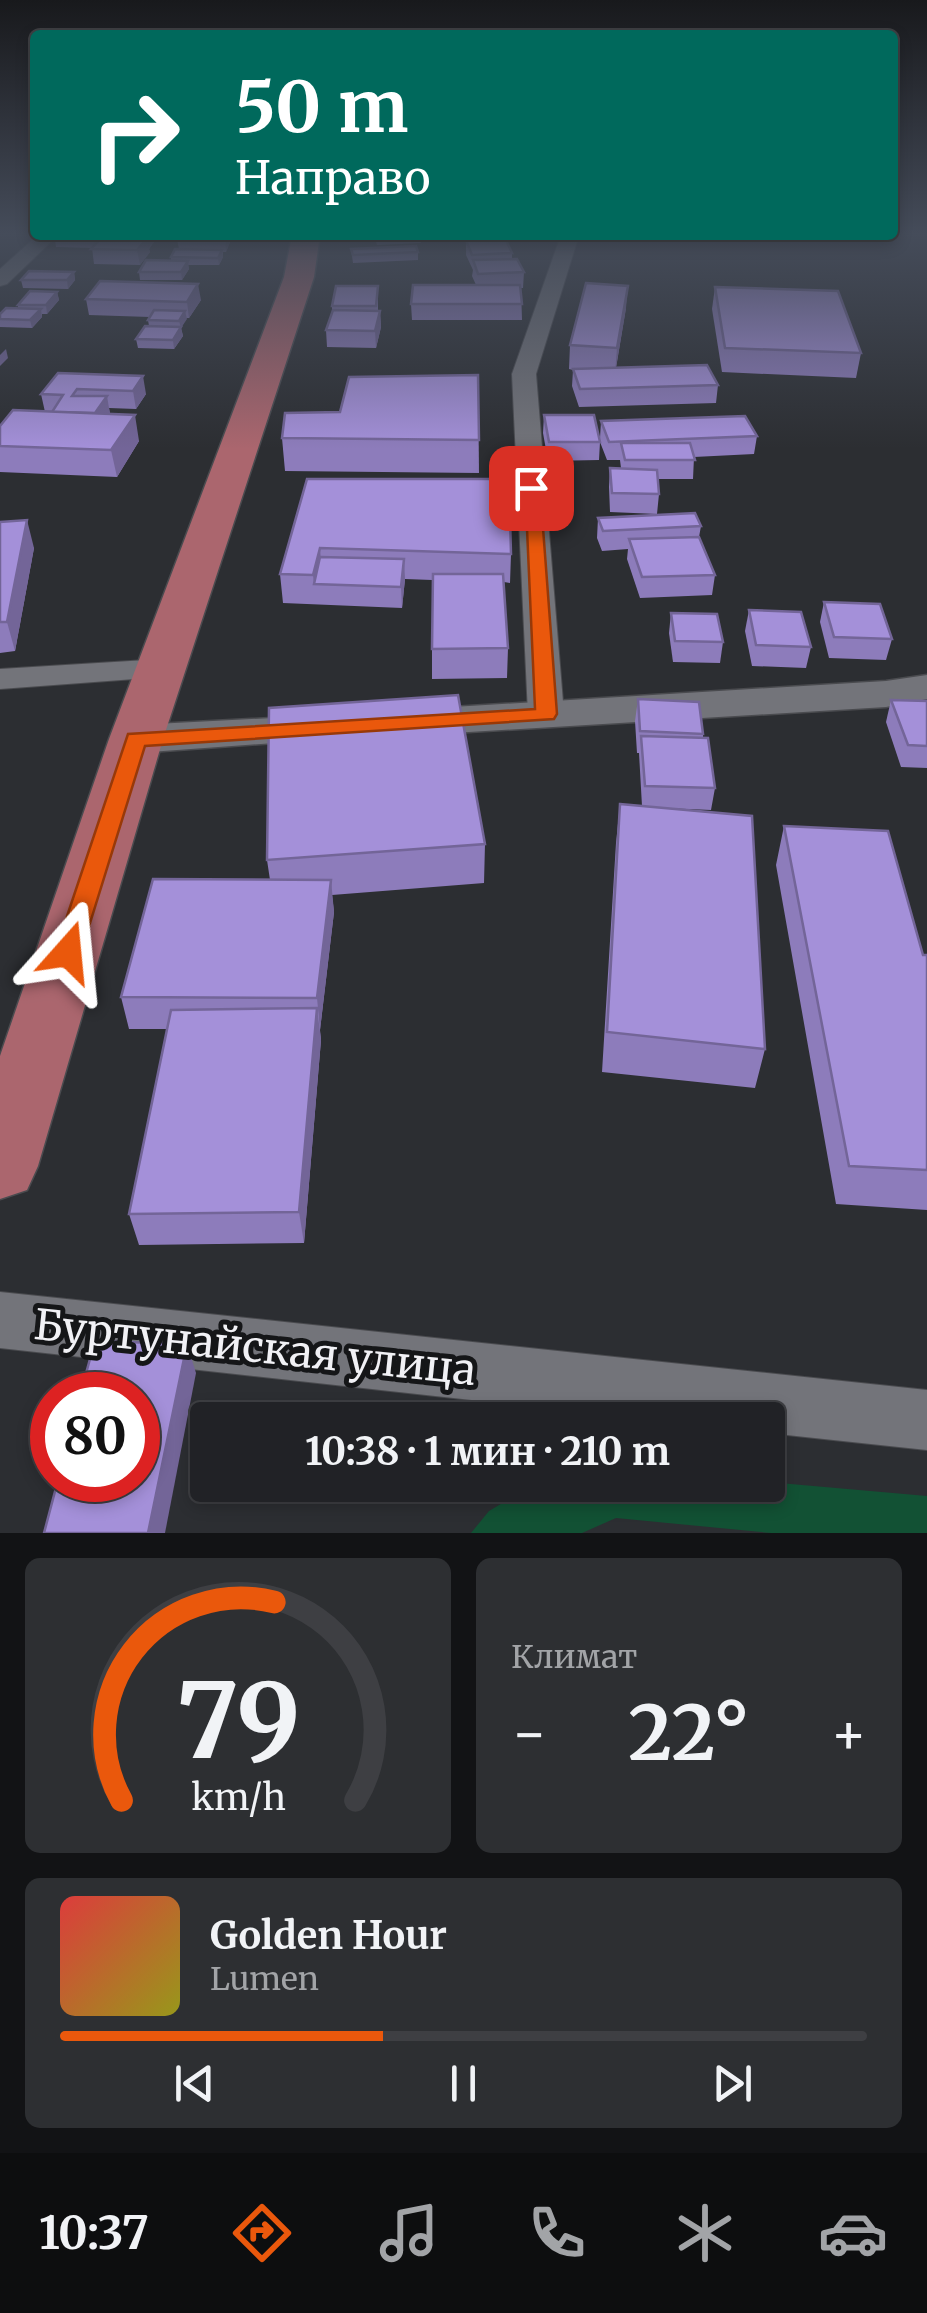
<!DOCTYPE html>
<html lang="ru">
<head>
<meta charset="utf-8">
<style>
	:root { --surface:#212226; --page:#2d2f32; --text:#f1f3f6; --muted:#a2a4a7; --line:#3e3f43; --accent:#ea580c }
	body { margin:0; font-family:Merriweather,serif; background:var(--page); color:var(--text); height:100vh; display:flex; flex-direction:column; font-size:38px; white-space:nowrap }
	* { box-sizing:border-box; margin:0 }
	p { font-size:32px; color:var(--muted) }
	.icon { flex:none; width:55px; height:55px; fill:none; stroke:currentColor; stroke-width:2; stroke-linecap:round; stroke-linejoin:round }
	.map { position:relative; height:1533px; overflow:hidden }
	.drawer { display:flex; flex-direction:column; gap:25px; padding:25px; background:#121315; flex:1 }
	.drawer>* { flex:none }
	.banner { position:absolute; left:30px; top:30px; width:868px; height:210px; border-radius:10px; box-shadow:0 5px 15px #0003,0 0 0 2px var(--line); background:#00695c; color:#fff; overflow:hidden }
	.speed { position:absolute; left:30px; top:1372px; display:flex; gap:20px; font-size:50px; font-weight:700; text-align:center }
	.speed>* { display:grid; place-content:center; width:130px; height:130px; border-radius:50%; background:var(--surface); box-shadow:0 5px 15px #0003,0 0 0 2px var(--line); line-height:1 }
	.speed .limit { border:15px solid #d22; background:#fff; color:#111 }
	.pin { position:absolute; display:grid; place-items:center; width:85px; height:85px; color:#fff; margin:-42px; border-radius:20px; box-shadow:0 5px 15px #0006 }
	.me { position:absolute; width:110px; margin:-55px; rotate:18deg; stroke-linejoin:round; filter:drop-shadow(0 0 8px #0008) }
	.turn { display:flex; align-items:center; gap:35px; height:210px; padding:0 40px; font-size:45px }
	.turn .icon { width:130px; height:130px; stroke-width:2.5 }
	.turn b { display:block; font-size:70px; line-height:85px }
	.big { font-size:75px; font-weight:700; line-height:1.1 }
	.drawer .tile { flex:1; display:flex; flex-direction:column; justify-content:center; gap:15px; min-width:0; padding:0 35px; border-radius:15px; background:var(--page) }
	.drawer .dial { align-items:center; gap:0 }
	.dial svg { height:260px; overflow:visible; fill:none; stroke:var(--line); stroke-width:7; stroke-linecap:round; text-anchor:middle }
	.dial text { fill:var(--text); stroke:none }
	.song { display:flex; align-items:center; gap:30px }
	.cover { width:120px; height:120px; border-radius:15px; background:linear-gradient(135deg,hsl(0 70% 55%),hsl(60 70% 35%)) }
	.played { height:10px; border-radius:5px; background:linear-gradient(90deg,var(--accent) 40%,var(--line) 40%) }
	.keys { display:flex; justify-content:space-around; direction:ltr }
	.heat { display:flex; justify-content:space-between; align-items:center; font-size:55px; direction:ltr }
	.drawer .tiles { flex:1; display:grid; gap:25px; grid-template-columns:1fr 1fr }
	.tile:last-child { grid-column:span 2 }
	.trip { position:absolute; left:190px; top:1402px; width:595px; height:100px; border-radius:10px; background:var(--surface); box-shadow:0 5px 15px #0003,0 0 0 2px var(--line); font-weight:700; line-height:100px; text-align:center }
	.tab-bar { display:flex; height:160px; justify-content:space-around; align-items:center; background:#0d0e0f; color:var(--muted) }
	.tab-bar .icon { width:70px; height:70px }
	.tab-bar .active { color:var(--accent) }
	.tab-bar b { font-size:45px; color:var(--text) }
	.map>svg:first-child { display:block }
</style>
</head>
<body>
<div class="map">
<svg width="927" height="1533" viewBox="0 0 927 1533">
	<rect width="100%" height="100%" fill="#2c2e32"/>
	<polygon fill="#125134" points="768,1482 927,1496 927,1533 771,1533 616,1518 582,1533 471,1533 489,1511 533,1485"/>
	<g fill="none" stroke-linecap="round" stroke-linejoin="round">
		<g stroke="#4a4b4f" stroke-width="2">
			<g id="minor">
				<polygon points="38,235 58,235 7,284 0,286 0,269"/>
				<polygon points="561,235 579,235 536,374 564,714 559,722 546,725 533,722 528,714 512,374"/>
				<polygon points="163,659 175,662 180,669 175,676 0,689 0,669"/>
				<polygon points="0,1292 927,1390 927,1450 768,1433 768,1420 654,1420 0,1348"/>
			</g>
		</g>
		<g stroke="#4a4b4f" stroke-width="3">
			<g id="tertiary">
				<polygon points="927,675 927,699 886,707 403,736 388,732 381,723 388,714 403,710 886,681"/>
				<polygon points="329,715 344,718 351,728 344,738 136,753 120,749 114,739 120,729 136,725"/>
			</g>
		</g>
		<g stroke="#4a4b4f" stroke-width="3">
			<polygon id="trunk" points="292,235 320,235 314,277 163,739 38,1166 27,1190 0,1199 0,1056 109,739 284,277"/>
		</g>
		<use href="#minor" fill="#73747a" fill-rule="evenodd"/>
		<use href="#tertiary" fill="#73747a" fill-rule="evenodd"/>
		<use href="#trunk" fill="#ab666e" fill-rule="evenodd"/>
	</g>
	<g fill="#8d7cbb">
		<polygon points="106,235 155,235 156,239 149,249 150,252 140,265 94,264 92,248 56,247 55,239"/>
		<polygon points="157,235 229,235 230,242 226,252 223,252 223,257 219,265 188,265 189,269 182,280 140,280 139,272 171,261 171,257 179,249 177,239 158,239"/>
		<polygon points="374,235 420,235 421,243 377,245"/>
		<polygon points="466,240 512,253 512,259 524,272 523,288 521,288 522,320 412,320 411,304 476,285 472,276 473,270 466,255"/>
		<polygon points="351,249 418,252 418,260 353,263"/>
		<polygon points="74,272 75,280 68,289 23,288 21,280"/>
		<polygon points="378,286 378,311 380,311 381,327 376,348 327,347 326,330 332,312 332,306"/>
		<polygon points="715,287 861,353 856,378 722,372 712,309"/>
		<polygon points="57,292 59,300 47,314 42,314 42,317 32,328 0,327 0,314 18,308 18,305"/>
		<polygon points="86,299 201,300 189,318 186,318 181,328 183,336 174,349 138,348 136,339 149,326 148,320 150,317 89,315"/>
		<polygon points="626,308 616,368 718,385 716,403 579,407 572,386 573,370 569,369 570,345"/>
		<polygon points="58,373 146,394 136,409 109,408 110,414 139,441 117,477 0,472 0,426 45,412 41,394"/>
		<polygon points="478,375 479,473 285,471 282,438 340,412"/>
		<polygon points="544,415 600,438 601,421 757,436 754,454 694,457 693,479 658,479 659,494 657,514 610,512 609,487 610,468 621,468 620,460 607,460 600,442 599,460 548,461 543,433"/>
		<polygon points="307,479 511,554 510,583 504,582 508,648 507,678 432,679 432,580 405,579 402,608 283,603 280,574"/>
		<polygon points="598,518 701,526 699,537 715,575 712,595 640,598 627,559 628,549 602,551 597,538"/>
		<polygon points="0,522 34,548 15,651 0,653"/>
		<polygon points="824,602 892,639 886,660 829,658 820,622"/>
		<polygon points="749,610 811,647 806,668 752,666 745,631"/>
		<polygon points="671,613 723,642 720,663 673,662 669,633"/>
		<polygon points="638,699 703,734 703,738 715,788 711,810 663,808 765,1049 755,1088 602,1072 616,843 620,804 642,806 639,753 637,753 635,721"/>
		<polygon points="891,700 927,701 927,768 901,767 886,722"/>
		<polygon points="784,826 923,955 927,955 927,1210 836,1204 776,865"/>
		<polygon points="485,844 484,883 332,895 334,912 320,1030 321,1040 304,1243 139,1245 129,1214 167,1029 129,1029 121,997 270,880 267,860"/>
	</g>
	<g fill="#736598">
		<polygon points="152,235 155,235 156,239 149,249 150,252 140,265 137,250 148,237"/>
		<polygon points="225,235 229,235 230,242 226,252"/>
		<polygon points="222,250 223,257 219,265 218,258"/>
		<polygon points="188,261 189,269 182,280 181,272"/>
		<polygon points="74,272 75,280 68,289 67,280"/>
		<polygon points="198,284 201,300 189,318 187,302"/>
		<polygon points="628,286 626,308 615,373 617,348"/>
		<polygon points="57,292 59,300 47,314 46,305"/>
		<polygon points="41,309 42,317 32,328 30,320"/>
		<polygon points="185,311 187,319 181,328 183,336 174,349 173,340 181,328 179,321"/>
		<polygon points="380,311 381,327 376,348 375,331"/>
		<polygon points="6,349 8,358 0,366 0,355"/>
		<polygon points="143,376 146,394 136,409 133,391"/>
		<polygon points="107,396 110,414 91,420"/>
		<polygon points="135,415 139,441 117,477 111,450"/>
		<polygon points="27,520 34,548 15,651 7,622"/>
		<polygon points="320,548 322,577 314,584 313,575"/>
		<polygon points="404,559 405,579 402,608 401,587"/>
		<polygon points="331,880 334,912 320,1030 317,998"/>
		<polygon points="317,1008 321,1040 304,1243 299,1212"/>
		<polygon points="187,1344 196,1373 165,1533 148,1533"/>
	</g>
	<g fill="#a490d9" stroke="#736598" stroke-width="2.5">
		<polygon points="59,235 100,235 95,241 55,239"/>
		<polygon points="117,235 152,235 148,241 148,237 116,236"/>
		<polygon points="178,235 225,235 225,237 177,238"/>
		<polygon points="103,236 148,237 137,250 91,249"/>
		<polygon points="505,238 512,253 472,255 466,240"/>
		<polygon points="416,246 418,252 353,255 351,249"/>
		<polygon points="175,249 222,250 218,258 171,257"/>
		<polygon points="517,259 524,272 478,274 473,260"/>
		<polygon points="146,260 188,261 181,272 139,272"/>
		<polygon points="29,271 74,272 67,280 21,280"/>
		<polygon points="100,281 198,284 187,302 86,299"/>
		<polygon points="586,283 628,286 617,348 570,345"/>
		<polygon points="413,285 520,285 522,304 411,304"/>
		<polygon points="336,286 378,286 376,306 332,306"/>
		<polygon points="715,287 838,291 861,353 725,348"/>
		<polygon points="30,291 57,292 46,305 18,305"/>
		<polygon points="6,308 41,309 30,320 0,319 0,314"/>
		<polygon points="154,310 185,311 179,321 148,320"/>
		<polygon points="333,310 380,311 375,331 326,330"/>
		<polygon points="145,326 181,327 173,340 136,339"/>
		<polygon points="707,365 718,385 580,389 573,369"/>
		<polygon points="58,373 143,376 133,391 77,389 72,396 107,396 95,413 52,412 63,395 41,394"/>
		<polygon points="478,375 479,440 282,438 285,413 340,412 349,377"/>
		<polygon points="13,410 135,415 111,450 0,446 0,426"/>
		<polygon points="544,415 594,415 600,442 549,442"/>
		<polygon points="745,416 757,436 609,442 601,421"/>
		<polygon points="621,443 690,443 695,460 625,460"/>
		<polygon points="610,468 657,470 659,494 612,493"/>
		<polygon points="307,479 509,479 511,554 320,548 313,575 280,574"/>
		<polygon points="695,513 701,526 603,531 598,518"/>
		<polygon points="27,520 7,622 0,622 0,522"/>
		<polygon points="699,537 715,575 642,577 629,539"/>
		<polygon points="320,557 404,559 401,587 314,584"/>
		<polygon points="433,574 503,574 508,648 432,649"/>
		<polygon points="824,602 880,604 892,639 834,637"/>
		<polygon points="749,610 801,612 811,647 756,645"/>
		<polygon points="671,613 717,614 723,642 675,641"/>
		<polygon points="458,695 485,844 267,860 269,708"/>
		<polygon points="638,699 699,702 703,734 640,731"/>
		<polygon points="891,700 927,701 927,746 908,745"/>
		<polygon points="641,736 708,738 715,788 645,786"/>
		<polygon points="620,804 752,816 765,1049 607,1032"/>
		<polygon points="784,826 888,831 923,955 927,955 927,1170 849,1166"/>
		<polygon points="153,879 331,880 317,998 121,997"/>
		<polygon points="317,1008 299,1212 129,1214 171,1010"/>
		<polygon points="95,1341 187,1344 148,1533 44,1533 58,1480 138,1480 138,1395 80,1395"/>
	</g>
	<linearGradient id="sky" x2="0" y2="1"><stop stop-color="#18191c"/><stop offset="0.52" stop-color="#454c5a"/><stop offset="1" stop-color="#454c5a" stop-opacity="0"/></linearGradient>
	<rect width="927" height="449" fill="url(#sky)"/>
	<polygon fill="#ea580c" stroke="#983908" stroke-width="2.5" points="525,484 540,488 557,714 554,719 145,746 81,952 77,960 59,960 55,952 128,734 535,709"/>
	<g text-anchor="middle" stroke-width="10" stroke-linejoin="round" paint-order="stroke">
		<g font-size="42" fill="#f1f1f5" stroke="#151618">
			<text transform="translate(255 1347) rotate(6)" y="15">Буртунайская улица</text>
		</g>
	</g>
</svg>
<div class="speed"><div class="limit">80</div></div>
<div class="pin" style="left:531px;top:488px;background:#d93025"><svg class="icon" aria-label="arrive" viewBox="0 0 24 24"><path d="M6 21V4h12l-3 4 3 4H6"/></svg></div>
<svg class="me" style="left:68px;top:952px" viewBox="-20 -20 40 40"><path d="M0-17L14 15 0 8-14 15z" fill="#ea580c" stroke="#fff" stroke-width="4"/></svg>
<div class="trip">10:38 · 1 мин · 210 m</div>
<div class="banner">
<div class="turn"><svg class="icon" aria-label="right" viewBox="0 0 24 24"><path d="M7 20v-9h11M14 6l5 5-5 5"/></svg><div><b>50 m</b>Направо</div></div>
</div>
</div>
<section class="drawer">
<div class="tiles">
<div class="tile dial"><svg viewBox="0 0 100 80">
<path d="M14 69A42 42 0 1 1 86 69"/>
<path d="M14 69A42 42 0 0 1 61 8" stroke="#ea580c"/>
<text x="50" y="56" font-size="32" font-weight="700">79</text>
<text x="50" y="72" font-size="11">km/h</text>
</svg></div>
<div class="tile"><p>Климат</p>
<div class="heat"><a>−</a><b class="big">22°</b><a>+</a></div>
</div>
<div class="tile">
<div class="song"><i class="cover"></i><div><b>Golden Hour</b><p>Lumen</p></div></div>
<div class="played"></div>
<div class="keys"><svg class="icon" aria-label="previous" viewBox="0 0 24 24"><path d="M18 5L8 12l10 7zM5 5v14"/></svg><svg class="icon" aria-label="pause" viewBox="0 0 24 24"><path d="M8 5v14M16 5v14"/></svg><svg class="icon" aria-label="next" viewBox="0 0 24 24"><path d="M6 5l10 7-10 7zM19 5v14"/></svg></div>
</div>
</div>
</section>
<nav class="tab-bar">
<b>10:37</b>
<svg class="icon active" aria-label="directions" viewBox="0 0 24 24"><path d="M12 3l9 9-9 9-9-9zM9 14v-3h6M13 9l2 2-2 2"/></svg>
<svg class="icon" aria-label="music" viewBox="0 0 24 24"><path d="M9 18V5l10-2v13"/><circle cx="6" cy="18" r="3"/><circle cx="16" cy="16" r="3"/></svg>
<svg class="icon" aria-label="phone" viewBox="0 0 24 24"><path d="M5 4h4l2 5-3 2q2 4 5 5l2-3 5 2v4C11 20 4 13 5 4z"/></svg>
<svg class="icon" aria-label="climate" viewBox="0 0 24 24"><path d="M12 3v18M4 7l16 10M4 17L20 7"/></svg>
<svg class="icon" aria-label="car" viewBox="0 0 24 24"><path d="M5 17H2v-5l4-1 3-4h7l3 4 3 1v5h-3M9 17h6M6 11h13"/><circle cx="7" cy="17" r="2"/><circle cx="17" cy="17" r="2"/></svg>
</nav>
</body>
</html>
